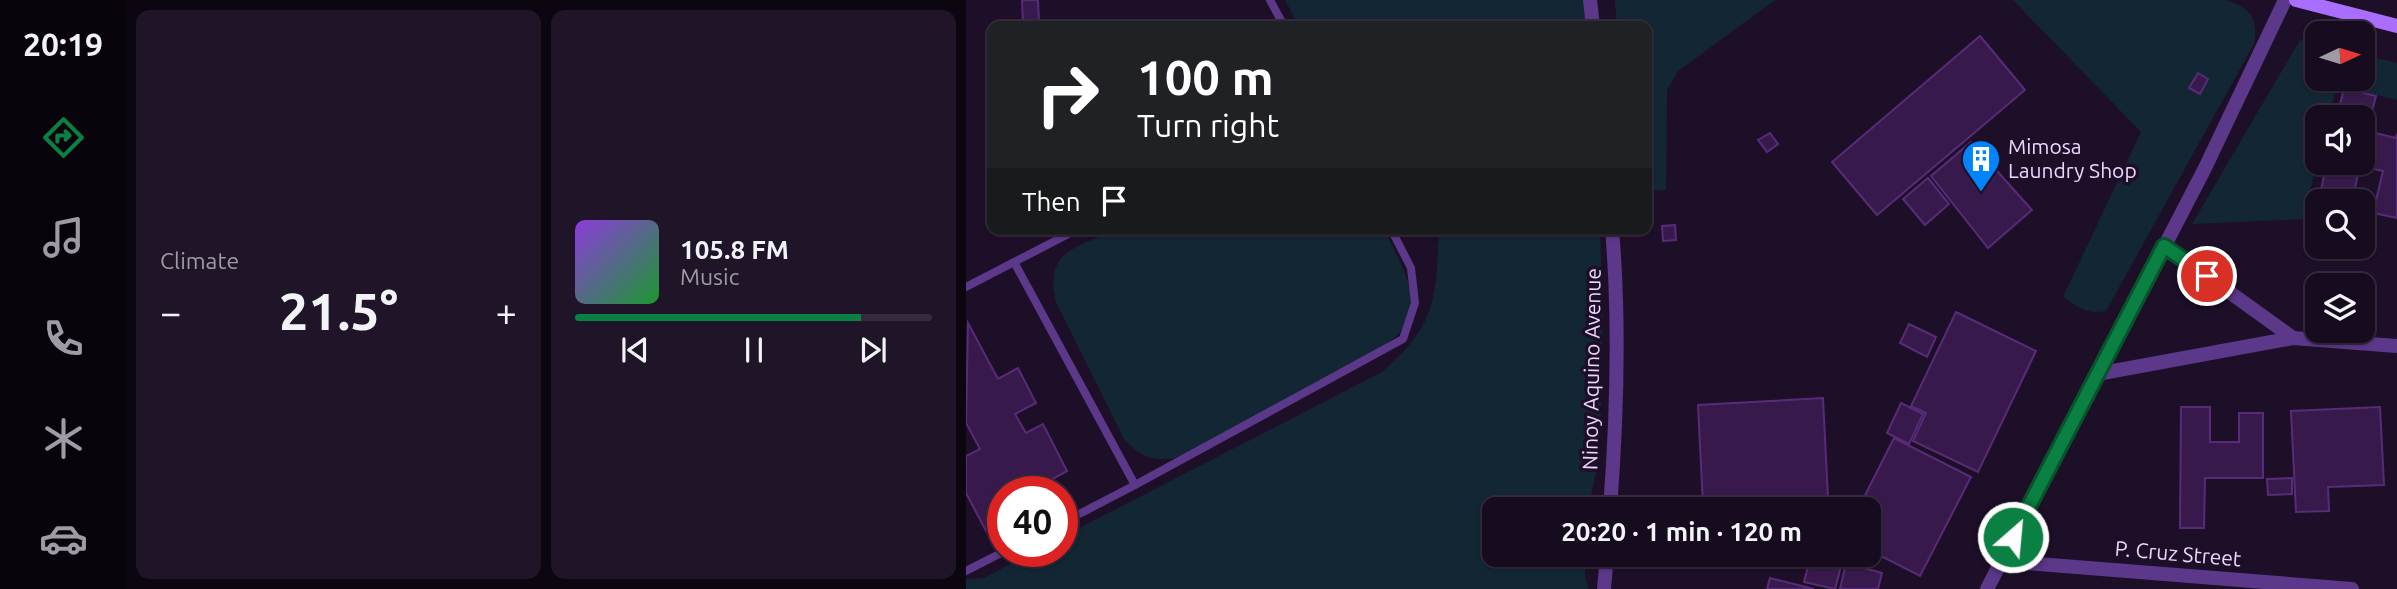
<!DOCTYPE html>
<html lang="en">
<head>
<meta charset="utf-8">
<style>
	:root { --surface:#160b1f; --page:#1f1428; --text:#f1f3f6; --muted:#9e9ba4; --line:#352b3d; --accent:#0b8043 }
	body { margin:0; font-family:Ubuntu,sans-serif; background:var(--page); color:var(--text); height:100vh; display:flex; flex-direction:column; font-size:26px; white-space:nowrap }
	* { box-sizing:border-box; margin:0 }
	p { font-size:23px; color:var(--muted) }
	.icon { flex:none; width:38px; height:38px; fill:none; stroke:currentColor; stroke-width:2; stroke-linecap:round; stroke-linejoin:round }
	.map { position:relative; flex:1; overflow:hidden }
	.side { display:flex; flex-direction:column; gap:10px; padding:10px; background:#0c0611; width:840px }
	.side>* { flex:none }
	.banner { position:absolute; left:21px; top:21px; width:665px; height:214px; border-radius:14px; box-shadow:0 2px 5px #0004,0 0 0 2px var(--line); background:#202124; color:#fff; overflow:hidden }
	.needle { width:46px; rotate:86deg }
	.buttons { position:absolute; left:1339px; top:21px; display:grid; gap:14px }
	.buttons a { display:grid; place-items:center; width:70px; height:70px; border-radius:14px; background:var(--surface); box-shadow:0 2px 5px #0004,0 0 0 2px var(--line); font-size:35px }
	.speed { position:absolute; left:21px; top:476px; display:flex; gap:14px; font-size:35px; font-weight:700; text-align:center }
	.speed>* { display:grid; place-content:center; width:91px; height:91px; border-radius:50%; background:var(--surface); box-shadow:0 2px 5px #0004,0 0 0 2px var(--line); line-height:1 }
	.speed .limit { border:10px solid #d22; background:#fff; color:#111 }
	.pin { position:absolute; display:grid; place-items:center; width:60px; height:60px; color:#fff; margin:-30px; border:4px solid #fff; border-radius:50%; box-shadow:0 2px 7px #0007 }
	.me { position:absolute; width:77px; margin:-38px; rotate:27deg; stroke-linejoin:round; filter:drop-shadow(0 0 5px #0008) }
	.turn { display:flex; align-items:center; gap:24px; height:147px; padding:0 35px; font-size:32px }
	.turn .icon { width:91px; height:91px; stroke-width:2.5 }
	.turn b { display:block; font-size:49px; line-height:60px }
	.then { display:flex; align-items:center; height:66px; padding:0 35px; background:#0003; gap:14px; font-size:26px }
	.big { font-size:52px; font-weight:700; line-height:1.1 }
	.side .card { flex:1; display:flex; flex-direction:column; justify-content:center; gap:10px; min-width:0; padding:0 24px; border-radius:14px; background:var(--page) }
	.song { display:flex; align-items:center; gap:21px }
	.cover { width:84px; height:84px; border-radius:10px; background:linear-gradient(135deg,hsl(270 70% 55%),hsl(130 70% 35%)) }
	.played { height:7px; border-radius:4px; background:linear-gradient(90deg,var(--accent) 80%,var(--line) 80%) }
	.keys { display:flex; justify-content:space-around; direction:ltr }
	.heat { display:flex; justify-content:space-between; align-items:center; font-size:38px; direction:ltr }
	.side .tiles { flex:1; display:grid; gap:10px; grid-template-columns:repeat(2,1fr) }
	.trip { position:absolute; left:516px; top:497px; width:399px; height:70px; border-radius:14px; background:var(--surface); box-shadow:0 2px 5px #0004,0 0 0 2px var(--line); font-weight:700; line-height:70px; text-align:center }
	main { display:flex; flex:1; min-height:0 }
	.tabs { display:flex; flex-direction:column; width:126px; justify-content:space-around; align-items:center; background:#09040c; color:var(--muted) }
	.tabs .icon { width:49px; height:49px }
	.tabs .current { color:var(--accent) }
	.tabs b { font-size:32px; color:var(--text) }
	.map>svg:first-child { display:block }
</style>
</head>
<body>
<main>
<nav class="tabs">
<b>20:19</b>
<svg class="icon current" aria-label="directions" viewBox="0 0 24 24"><path d="M12 3l9 9-9 9-9-9zM9 14v-3h6M13 9l2 2-2 2"/></svg>
<svg class="icon" aria-label="music" viewBox="0 0 24 24"><path d="M9 18V5l10-2v13"/><circle cx="6" cy="18" r="3"/><circle cx="16" cy="16" r="3"/></svg>
<svg class="icon" aria-label="phone" viewBox="0 0 24 24"><path d="M5 4h4l2 5-3 2q2 4 5 5l2-3 5 2v4C11 20 4 13 5 4z"/></svg>
<svg class="icon" aria-label="climate" viewBox="0 0 24 24"><path d="M12 3v18M4 7l16 10M4 17L20 7"/></svg>
<svg class="icon" aria-label="car" viewBox="0 0 24 24"><path d="M5 17H2v-5l4-1 3-4h7l3 4 3 1v5h-3M9 17h6M6 11h13"/><circle cx="7" cy="17" r="2"/><circle cx="17" cy="17" r="2"/></svg>
</nav>
<section class="side">
<div class="tiles">
<div class="card"><p>Climate</p>
<div class="heat"><a>−</a><b class="big">21.5°</b><a>+</a></div>
</div>
<div class="card">
<div class="song"><i class="cover"></i><div><b>105.8 FM</b><p>Music</p></div></div>
<div class="played"></div>
<div class="keys"><svg class="icon" aria-label="previous" viewBox="0 0 24 24"><path d="M18 5L8 12l10 7zM5 5v14"/></svg><svg class="icon" aria-label="pause" viewBox="0 0 24 24"><path d="M8 5v14M16 5v14"/></svg><svg class="icon" aria-label="next" viewBox="0 0 24 24"><path d="M6 5l10 7-10 7zM19 5v14"/></svg></div>
</div>
</div>
</section>
<div class="map">
<svg width="1431" height="589" viewBox="0 0 1431 589">
	<rect width="100%" height="100%" fill="#1e0f29"/>
	<g fill="#122733">
		<polygon points="319,0 621,0 623,26 333,26"/>
		<polygon points="649,0 809,0 712,71 701,90 700,190 681,191 681,26 651,26"/>
		<path d="M1047 0H1259C1283 6 1293 19 1288 44L1140 311C1121 315 1112 307 1097 297L1175 132Z"/>
		<polygon points="1334,40 1351,44 1351,79 1396,79 1397,55 1431,63 1431,100 1371,85 1363,117 1351,117 1351,163 1337,219 1226,224"/>
		<path d="M152 229H418C432 259 462 303 433 333 427 340 418 345 411 351L216 456C191 463 176 459 158 439L90 302C78 249 111 248 152 229Z"/>
		<path d="M473 229H634L637 316 634 453 622 509H528V555H620L619 576 623 589H0V579L18 578 68 551H96V537L416 372C471 325 470 298 473 229Z"/>
	</g>
	<g fill="#371a4b" stroke="#582b78" stroke-width="2">
		<polygon points="56,0 72,0 73,24 57,24"/>
		<polygon points="1014,36 1059,90 911,215 866,162"/>
		<polygon points="1232,73 1242,79 1234,94 1223,88"/>
		<polygon points="1378,88 1410,96 1401,131 1430,138 1431,134 1431,218 1407,213 1417,171 1394,166 1386,201 1353,198 1361,163 1396,163 1396,117 1371,117"/>
		<polygon points="804,133 812,144 801,152 792,140"/>
		<polygon points="1005,142 1066,210 1022,248 965,176"/>
		<polygon points="962,178 983,204 959,225 937,199"/>
		<polygon points="709,225 710,240 697,241 696,226"/>
		<polygon points="990,312 1070,351 1012,472 947,441 960,413 945,406"/>
		<polygon points="2,323 32,379 52,368 70,403 49,414 60,433 77,424 101,471 63,492 37,492 37,522 20,531 0,493 0,456 14,449 0,423"/>
		<polygon points="943,324 970,337 961,357 934,343"/>
		<polygon points="857,398 862,498 737,505 732,405"/>
		<polygon points="935,403 957,414 943,444 921,433"/>
		<polygon points="1215,407 1244,407 1244,442 1273,442 1273,413 1297,413 1297,478 1239,478 1238,528 1214,528"/>
		<polygon points="1414,407 1418,485 1362,487 1363,511 1330,512 1325,411"/>
		<polygon points="928,438 1005,477 954,576 903,550 903,509 892,509"/>
		<polygon points="1326,478 1326,494 1302,495 1301,479"/>
		<polygon points="845,555 878,555 869,589 838,582"/>
		<polygon points="880,563 916,573 912,589 874,589"/>
		<polygon points="804,578 848,589 801,589"/>
	</g>
	<g fill="none" stroke-linecap="round" stroke-linejoin="round">
		<g stroke="#5b388a" stroke-width="8">
			<polyline points="304,0 318,26"/>
			<polyline points="48,262 169,485 96,523"/>
			<polyline points="0,287 112,229"/>
			<polyline points="169,485 437,339 449,303 445,268 425,229"/>
			<polyline points="645,504 838,509"/>
			<polyline points="0,571 39,551"/>
		</g>
		<g stroke="#5b388a" stroke-width="14">
			<polyline points="1198,245 1327,338"/>
			<polyline points="1131,374 1327,338 1431,346"/>
			<polyline points="1035,561 1386,589"/>
		</g>
		<g stroke="#5b388a" stroke-width="14">
			<polyline points="624,0 627,26"/>
			<path d="M644 509C651 417 654 322 646 229"/>
			<polyline points="638,589 641,555"/>
			<polyline points="1021,589 1239,168 1319,0"/>
		</g>
		<polyline stroke="#aa6eff" stroke-width="14" points="1330,0 1431,26"/>
	</g>
	<g fill="none" stroke-linecap="round" stroke-linejoin="round">
		<g stroke="#07532c" stroke-width="18">
			<polyline id="route" points="1047,537 1198,246 1241,276"/>
		</g>
		<use href="#route" stroke="#0b8043" stroke-width="12"/>
	</g>
	<defs>
		<g id="building-pin" transform="scale(2.0125)"><path d="M0 17L-7.5 6A9.5 9.5 0 1 1 7.5 6Z" fill="#0384ff" stroke="#1e0f29"/><path d="M-4-6H4V6H1V3H-1V6H-4ZM-2.5-4.3h1.7v1.8h-1.7ZM.8-4.3h1.7v1.8H.8ZM-2.5-1h1.7V.8h-1.7ZM.8-1h1.7V.8H.8Z" fill="#fff"/></g>
	</defs>
	<g fill-rule="evenodd">
		<use href="#building-pin" x="1015" y="159"/>
	</g>
	<g text-anchor="middle" stroke-width="7" stroke-linejoin="round" paint-order="stroke">
		<g font-size="21" fill="#ebd7ff" stroke="#1e0f29" text-anchor="start">
			<text x="1042" y="154">Mimosa<tspan x="1042" dy="24">Laundry Shop</tspan></text>
		</g>
		<g font-size="21" fill="#ebd7ff" stroke="#1e0f29">
			<text transform="translate(626 369) rotate(-89)" y="7">Ninoy Aquino Avenue</text>
			<text transform="translate(1212 554) rotate(5)" y="7">P. Cruz Street</text>
		</g>
	</g>
</svg>
<div class="buttons">
<a><svg class="needle" viewBox="-14 -14 28 28"><path d="M0-13l5 13h-10z" fill="#e53935"/><path d="M0 13l5-13h-10z" fill="#9e9ba4"/></svg></a>
<a><svg class="icon" aria-label="sound" viewBox="0 0 24 24"><path d="M4 9h4l5-4v14l-5-4H4zM17 9q2 3 0 6"/></svg></a>
<a><svg class="icon" aria-label="search" viewBox="0 0 24 24"><circle cx="10" cy="10" r="6"/><path d="M15 15l6 6"/></svg></a>
<a><svg class="icon" aria-label="layers" viewBox="0 0 24 24"><path d="M12 4l9 5-9 5-9-5zM3 14l9 5 9-5"/></svg></a>
</div>
<div class="speed"><div class="limit">40</div></div>
<div class="pin" style="left:1241px;top:276px;background:#d93025"><svg class="icon" aria-label="arrive" viewBox="0 0 24 24"><path d="M6 21V4h12l-3 4 3 4H6"/></svg></div>
<svg class="me" style="left:1047px;top:537px" viewBox="-20 -20 40 40"><circle r="17" fill="#0b8043" stroke="#fff" stroke-width="3"/><path d="M0-11L8 9 0 5-8 9z" fill="#fff"/></svg>
<div class="trip">20:20 · 1 min · 120 m</div>
<div class="banner">
<div class="turn"><svg class="icon" aria-label="right" viewBox="0 0 24 24"><path d="M7 20v-9h11M14 6l5 5-5 5"/></svg><div><b>100 m</b>Turn right</div></div>
<div class="then">Then<svg class="icon" aria-label="arrive" viewBox="0 0 24 24"><path d="M6 21V4h12l-3 4 3 4H6"/></svg></div>
</div>
</div>
</main>
</body>
</html>
